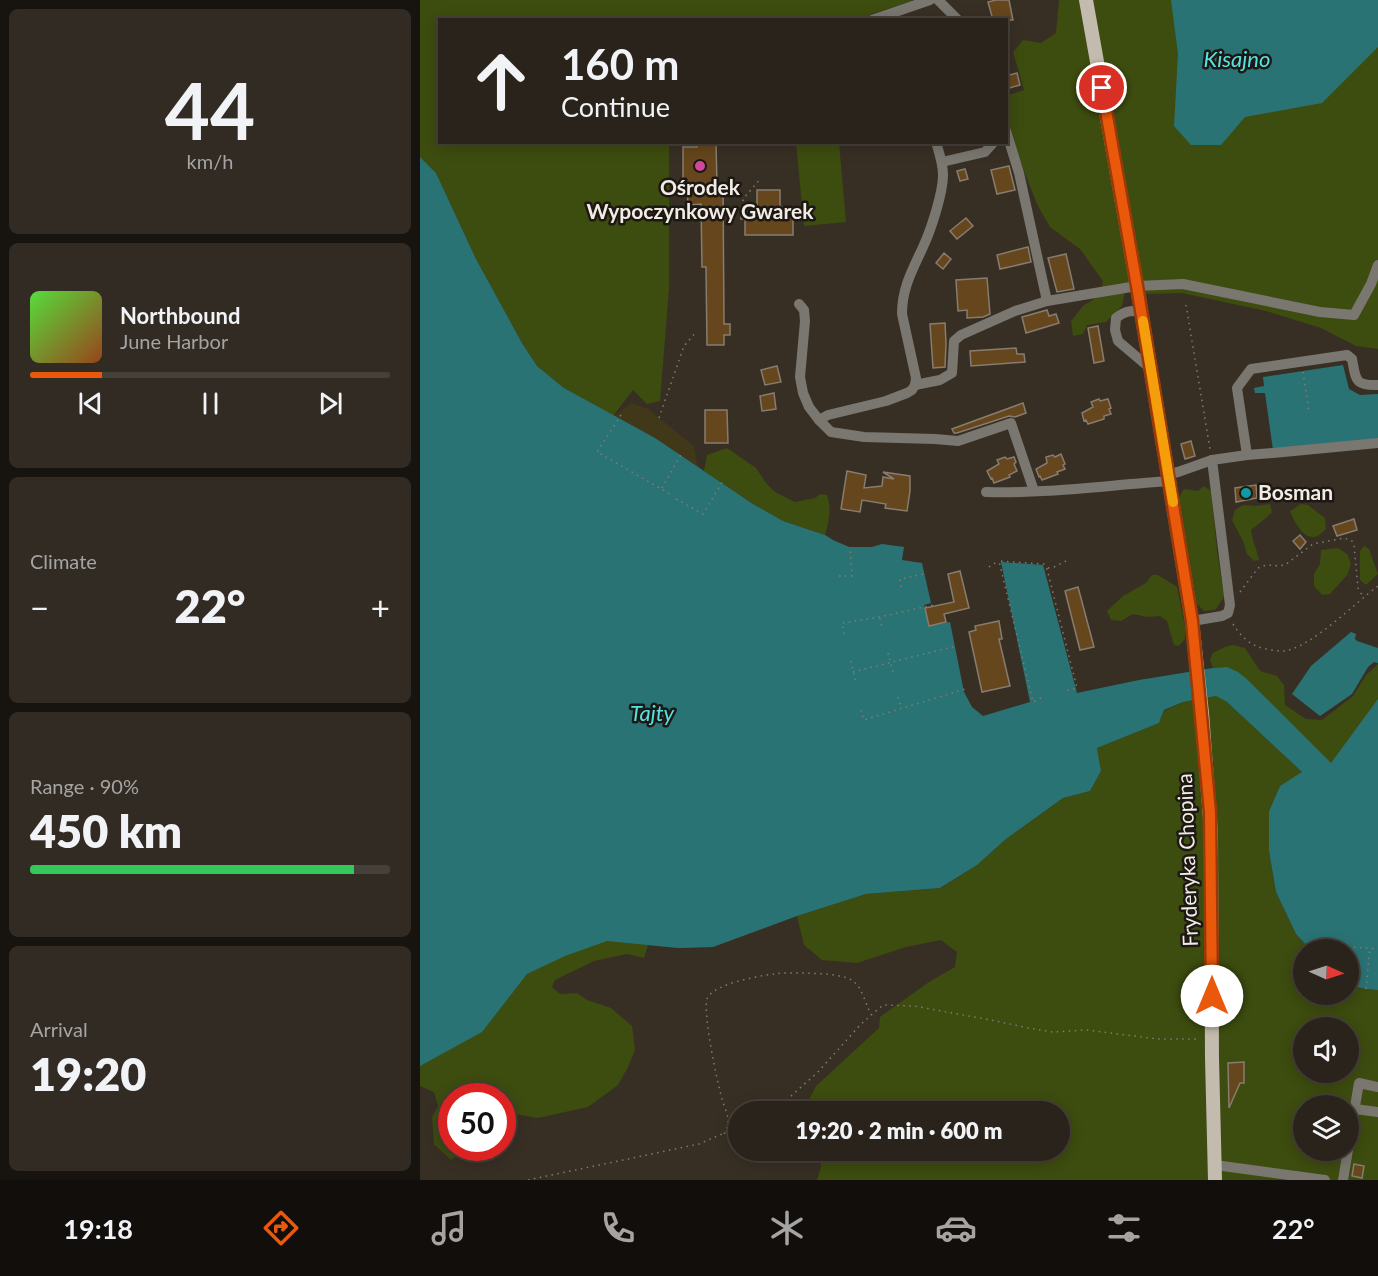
<!DOCTYPE html>
<html lang="en">
<head>
<meta charset="utf-8">
<style>
	:root { --surface:#2a231b; --page:#322b24; --text:#f1f3f6; --muted:#a5a4a3; --line:#46403a; --accent:#ea580c }
	body { margin:0; font-family:Lato,sans-serif; background:var(--page); color:var(--text); height:100vh; display:flex; flex-direction:column; font-size:22px; white-space:nowrap }
	* { box-sizing:border-box; margin:0 }
	p { font-size:20px; color:var(--muted) }
	.icon { flex:none; width:33px; height:33px; fill:none; stroke:currentColor; stroke-width:2; stroke-linecap:round; stroke-linejoin:round }
	.map { position:relative; flex:1; overflow:hidden }
	.sheet { display:flex; flex-direction:column; gap:9px; padding:9px; background:#17130f; width:420px }
	.sheet>* { flex:none }
	.guide { position:absolute; left:18px; top:18px; width:570px; height:126px; border-radius:0px; box-shadow:0 3px 15px #0003,0 0 0 2px var(--line); background:#2a231b; color:var(--text); overflow:hidden }
	.needle { width:39px; rotate:93deg }
	.fabs { position:absolute; left:873px; top:939px; display:grid; gap:12px }
	.fabs a { display:grid; place-items:center; width:66px; height:66px; border-radius:50%; background:var(--surface); box-shadow:0 3px 15px #0003,0 0 0 2px var(--line); font-size:30px }
	.speed { position:absolute; left:18px; top:1083px; display:flex; gap:12px; font-size:30px; font-weight:700; text-align:center }
	.speed>* { display:grid; place-content:center; width:78px; height:78px; border-radius:50%; background:var(--surface); box-shadow:0 3px 15px #0003,0 0 0 2px var(--line); line-height:1 }
	.speed .limit { border:9px solid #d22; background:#fff; color:#111 }
	.pin { position:absolute; display:grid; place-items:center; width:51px; height:51px; color:#fff; margin:-26px; border:3px solid #fff; border-radius:50%; box-shadow:0 2px 6px #0007 }
	.me { position:absolute; width:66px; margin:-33px; rotate:0deg; stroke-linejoin:round; filter:drop-shadow(0 0 4px #0008) }
	.turn { display:flex; align-items:center; gap:21px; height:126px; padding:0 24px; font-size:27px }
	.turn .icon { width:78px; height:78px; stroke-width:2.5 }
	.turn b { display:block; font-size:42px; line-height:51px }
	.big { font-size:45px; font-weight:800; line-height:1.1 }
	.sheet .card { flex:1; display:flex; flex-direction:column; justify-content:center; gap:9px; min-width:0; padding:0 21px; border-radius:9px; background:var(--page) }
	.sheet .dial { align-items:center; gap:0 }
	.dial b { font-size:78px; line-height:1 }
	.song { display:flex; align-items:center; gap:18px }
	.cover { width:72px; height:72px; border-radius:9px; background:linear-gradient(135deg,hsl(110 70% 55%),hsl(20 70% 35%)) }
	.played { height:6px; border-radius:3px; background:linear-gradient(90deg,var(--accent) 20%,var(--line) 20%) }
	.keys { display:flex; justify-content:space-around; direction:ltr }
	.heat { display:flex; justify-content:space-between; align-items:center; font-size:33px; direction:ltr }
	.charge { height:9px; border-radius:4px; background:linear-gradient(90deg,#34c759 90%,var(--line) 0) }
	.trip { position:absolute; left:308px; top:1101px; width:342px; height:60px; border-radius:30px; background:var(--surface); box-shadow:0 3px 15px #0003,0 0 0 2px var(--line); font-weight:800; line-height:60px; text-align:center }
	.tab-bar { display:flex; height:96px; justify-content:space-around; align-items:center; background:#110e0b; color:var(--muted) }
	.tab-bar .icon { width:42px; height:42px }
	.tab-bar .active { color:var(--accent) }
	.tab-bar b { font-size:27px; color:var(--text) }
	main { display:flex; flex:1; min-height:0 }
	.map>svg:first-child { display:block }
</style>
</head>
<body>
<main>
<section class="sheet">
<div class="card dial"><b>44</b><p>km/h</p></div>
<div class="card">
<div class="song"><i class="cover"></i><div><b>Northbound</b><p>June Harbor</p></div></div>
<div class="played"></div>
<div class="keys"><svg class="icon" aria-label="previous" viewBox="0 0 24 24"><path d="M18 5L8 12l10 7zM5 5v14"/></svg><svg class="icon" aria-label="pause" viewBox="0 0 24 24"><path d="M8 5v14M16 5v14"/></svg><svg class="icon" aria-label="next" viewBox="0 0 24 24"><path d="M6 5l10 7-10 7zM19 5v14"/></svg></div>
</div>
<div class="card"><p>Climate</p>
<div class="heat"><a>−</a><b class="big">22°</b><a>+</a></div>
</div>
<div class="card"><p>Range · 90%</p><b class="big">450 km</b><div class="charge"></div></div>
<div class="card"><p>Arrival</p><b class="big">19:20</b></div>
</section>
<div class="map">
<svg width="958" height="1180" viewBox="0 0 958 1180">
	<rect width="100%" height="100%" fill="#382f24"/>
	<g fill="#3d4c0f" fill-rule="evenodd">
		<polygon points="0,0 494,0 435,20 20,20 20,142 249,143 249,289 240,401 227,404 213,390 193,416 144,388 117,366 102,343 56,259 16,173 0,157"/>
		<polygon points="639,0 958,0 958,349 936,346 901,328 846,311 762,293 726,294 725,281 707,283 702,306 686,322 667,325 663,334 653,336 651,321 663,306 680,295 683,281 660,249 630,227 617,204 587,128 586,96 604,90 593,52 603,40 621,43 636,33"/>
		<polygon points="376,143 419,143 426,222 384,226"/>
		<path d="M307 448 336 468 346 483 355 492 375 502 395 498 400 494 407 495C412 509 409 521 405 535L363 521 333 504 284 471 287 455Z"/>
		<polygon points="784,486 791,491 797,550 804,597 795,610 784,611 777,604 759,497 764,489 778,491"/>
		<path d="M850 504 852 512C846 519 838 524 831 530 832 541 837 549 839 560L834 561 827 554 823 541 812 520 815 510 823 505 836 506Z"/>
		<path d="M881 504 888 505 905 518 906 529C905 530 899 535 898 536 884 542 874 521 870 511Z"/>
		<polygon points="944,546 949,549 958,574 946,585 940,580 940,551"/>
		<polygon points="918,548 927,554 931,563 928,574 910,594 902,595 894,586 894,574 900,564 901,550"/>
		<polygon points="732,575 738,575 757,587 765,626 765,639 759,646 754,645 747,621 740,616 727,617 713,614 701,621 691,620 687,611 703,596 726,583"/>
		<polygon points="813,645 825,648 840,671 857,676 864,685 865,705 886,719 902,720 933,696 946,675 958,664 958,756 911,764 828,680 807,667 793,668 790,659 793,653 805,647"/>
		<path d="M796 696 807 702 883 773 860 786 849 811V851L856 892 876 934 890 949 884 950V994H928L929 985 946 989 958 990V1180H397L401 1167 398 1151 639 1150V1112L383 1111 396 1086 459 1028 460 1017 509 982 535 967 537 952 521 940 486 947 437 963 402 960 384 945 377 916 446 894 521 888 557 865 586 839 643 798 670 791 681 771 677 748 739 723 744 711 763 702ZM884 1028H928V1072H884ZM884 1106H928V1150H884Z"/>
		<polygon points="79,906 293,947 258,948 228,945 224,958 207,954 174,961 135,980 132,987 140,994 157,993 167,1000 191,1008 212,1026 215,1050 208,1067 198,1085 168,1107 118,1118 88,1113 83,1118 82,1096 32,1096 32,1148 48,1148 31,1160 14,1144 12,1117 18,1106 14,1092 0,1086 0,1036"/>
	</g>
	<polygon fill="#403818" points="211,403 228,409 274,446 278,468 235,438 193,416 199,413"/>
	<g fill="#2a7375">
		<polygon points="751,0 958,0 958,47 902,103 825,117 801,145 771,145 754,126 758,54"/>
		<polygon points="0,157 16,173 56,259 102,343 117,366 144,388 235,438 333,504 363,521 405,535 413,540 429,547 452,547 462,544 484,547 482,560 502,563 511,603 504,605 509,626 530,622 544,692 552,707 563,716 610,702 581,562 623,565 657,693 719,680 793,668 807,667 818,672 828,680 911,763 958,699 958,990 946,989 929,985 928,950 890,949 876,934 856,892 849,851 849,811 860,786 882,772 807,702 796,696 763,702 744,710 739,723 677,748 681,771 670,791 643,798 586,839 557,865 520,888 446,894 377,916 293,947 258,948 187,941 145,956 107,974 62,1032 0,1066"/>
		<polygon points="923,365 929,389 940,395 958,394 958,439 853,450 845,393 835,393 834,388 844,386 843,377"/>
		<polygon points="931,632 936,634 935,639 937,641 958,648 958,663 954,662 948,667 932,694 900,716 872,694 891,666"/>
	</g>
	<g fill="#65461d" stroke="#877c6f" stroke-width="1.5">
		<polygon points="576,0 589,0 593,20 573,20 568,2"/>
		<polygon points="597,73 600,85 586,89 586,76"/>
		<polygon points="277,142 296,142 297,185 303,185 304,324 310,324 310,335 304,335 304,345 287,345 286,267 282,267 281,204 268,205 267,185 263,185 263,147 277,147"/>
		<polygon points="589,166 595,190 577,194 571,170"/>
		<polygon points="545,169 548,179 540,181 537,171"/>
		<polygon points="337,190 360,190 360,207 373,207 373,235 325,235 325,219 321,219 321,207 337,207"/>
		<polygon points="546,218 553,226 537,239 530,231"/>
		<polygon points="608,247 611,262 580,269 577,255"/>
		<polygon points="524,253 531,259 523,269 516,263"/>
		<polygon points="646,254 654,289 637,292 628,258"/>
		<polygon points="567,278 570,314 563,317 547,318 547,310 538,311 536,280"/>
		<polygon points="627,310 629,316 636,314 639,323 606,333 602,317"/>
		<polygon points="525,323 526,343 525,367 513,368 510,324"/>
		<polygon points="678,326 684,361 674,363 668,328"/>
		<polygon points="596,348 597,354 604,354 605,362 551,366 550,351"/>
		<polygon points="357,366 361,382 345,385 341,370"/>
		<polygon points="354,393 356,409 342,411 340,396"/>
		<polygon points="679,399 680,401 688,399 691,408 689,409 691,414 684,416 684,419 668,424 666,420 664,421 662,413 673,407 671,402"/>
		<polygon points="603,403 606,413 595,417 589,416 537,433 534,433 532,429"/>
		<polygon points="285,410 307,410 308,443 285,443"/>
		<polygon points="771,441 775,456 765,459 761,444"/>
		<polygon points="641,454 645,464 643,465 645,469 637,472 638,474 622,480 620,476 619,477 616,469 627,463 626,457 633,455 635,457"/>
		<polygon points="585,457 587,459 594,457 596,462 594,464 597,471 589,475 590,477 574,483 572,478 571,479 567,471 579,464 577,460"/>
		<polygon points="427,471 446,475 444,488 462,486 463,477 474,479 463,472 490,476 490,491 487,511 465,508 466,504 442,500 440,512 421,509"/>
		<polygon points="836,485 837,498 816,502 815,488"/>
		<polygon points="934,519 937,530 917,536 913,526"/>
		<polygon points="880,535 886,542 880,549 873,541"/>
		<polygon points="540,571 549,608 524,614 526,622 509,626 505,608 534,602 528,574"/>
		<polygon points="658,587 674,647 660,650 645,591"/>
		<polygon points="579,621 582,639 579,639 590,686 562,692 549,632 556,630 555,626"/>
		<polygon points="824,1062 824,1083 820,1083 809,1108 808,1063"/>
		<polygon points="934,1164 944,1166 942,1178 932,1176"/>
	</g>
	<g fill="none" stroke-linecap="round" stroke-linejoin="round">
		<g stroke="#837b72" stroke-width="1.5" stroke-dasharray="1.5 4.5" stroke-linecap="butt">
			<polyline points="323,207 323,199 341,178"/>
			<polyline points="766,305 790,449"/>
			<polyline points="883,372 889,412"/>
			<polyline points="201,415 177,452 250,494"/>
			<polyline points="239,418 264,346 277,331"/>
			<polyline points="242,488 262,453"/>
			<polyline points="256,499 283,514 304,479"/>
			<polyline points="569,567 578,561"/>
			<polyline points="628,568 634,567 650,559"/>
			<polyline points="419,576 432,576 430,547"/>
			<polyline points="481,587 480,579 504,574"/>
			<polyline points="820,592 838,568 843,566 848,565 859,566 865,565 893,544 924,538 932,541 934,545 938,588 943,597"/>
			<polyline points="460,618 462,627"/>
			<path d="M813 624C819 634 826 641 836 646 844 649 854 651 863 651 890 649 936 602 958 586"/>
			<polyline points="424,634 422,623 460,617 513,605"/>
			<polyline points="468,653 474,676"/>
			<polyline points="431,661 436,683"/>
			<polyline points="433,672 536,646"/>
			<polyline points="478,697 481,708"/>
			<polyline points="621,698 613,702 579,561 624,564 627,569 657,688 646,691"/>
			<polyline points="441,710 444,720 545,689"/>
			<polyline points="934,947 958,949"/>
			<polyline points="946,989 950,948"/>
			<polyline points="353,1112 397,1073 441,1024 463,1005 494,1006 576,1021 608,1028 633,1032 667,1030 738,1039 780,1039"/>
			<path d="M304 1134C312 1118 306 1114 302 1099 297 1081 283 1015 287 999 292 983 348 974 363 973 377 973 391 973 405 974 441 977 438 985 451 1015"/>
			<polyline points="108,1180 279,1144 318,1127"/>
		</g>
		<g stroke="#7a7670" stroke-width="10">
			<polyline points="518,0 538,20"/>
			<polyline points="452,20 510,0"/>
			<polyline points="586,131 599,173 627,301"/>
			<polyline points="522,162 565,152 574,142"/>
			<polyline points="379,304 384,310 385,321 380,377 383,393 389,407 399,420 411,432 444,437 515,439 538,441 591,423 614,491"/>
			<path d="M721 312C711 310 705 311 696 318L695 330 698 341 731 369"/>
			<polyline points="495,385 520,380 532,373 534,341 541,335 595,311 627,301 717,286 763,284 900,312 934,315 951,284 958,265"/>
			<path d="M399 420 408 415 466 401 487 393 492 390 495 385 496 378 482 314C482 288 492 271 503 247 511 230 523 193 523 175 523 163 519 153 516 142"/>
			<polyline points="827,455 853,453 958,443"/>
			<path d="M749 474 758 472 792 460 827 455 817 388 831 369 927 355 932 359C936 379 934 386 958 385"/>
			<path d="M566 492C626 494 689 485 750 481"/>
			<polyline points="772,621 802,616 808,613 810,605 792,460"/>
			<polyline points="935,1109 958,1112"/>
			<polyline points="928,1147 939,1083 958,1087"/>
			<polyline points="795,1165 905,1180"/>
			<polyline points="923,1180 928,1150"/>
		</g>
		<polyline stroke="#c3bbae" stroke-width="14" points="666,0 717,286 772,621 782,713 791,832 792,1058 795,1180"/>
	</g>
	<g fill="none" stroke-linecap="round" stroke-linejoin="round">
		<g stroke="#983908" stroke-width="15">
			<polyline id="route" points="682,88 717,286 772,621 790,812 792,996"/>
		</g>
		<use href="#route" stroke="#ea580c" stroke-width="10"/>
		<polyline stroke="#f59e0b" stroke-width="10" points="723,321 753,502"/>
	</g>
	<circle fill="#d1479c" stroke="#1c1813" stroke-width="2" cx="280" cy="166" r="6"/>
	<circle fill="#0f9aa8" stroke="#1c1813" stroke-width="2" cx="826" cy="493" r="6"/>
	<g text-anchor="middle" stroke-width="5" stroke-linejoin="round" paint-order="stroke">
		<g font-size="21" font-weight="bold" fill="#f2ece4" stroke="#1c1813">
			<text x="280" y="195">Ośrodek<tspan x="280" dy="24">Wypoczynkowy Gwarek</tspan></text>
			<text x="838" y="500" text-anchor="start">Bosman</text>
		</g>
		<g font-size="21" fill="#f2ece4" stroke="#1c1813">
			<text transform="translate(768 860) rotate(-92)" y="7">Fryderyka Chopina</text>
		</g>
		<g font-size="22" font-style="italic" fill="#56e2e5" stroke="#1c1813">
			<text x="817" y="67">Kisajno</text>
			<text x="232" y="721">Tajty</text>
		</g>
	</g>
</svg>
<div class="fabs">
<a><svg class="needle" viewBox="-14 -14 28 28"><path d="M0-13l5 13h-10z" fill="#e53935"/><path d="M0 13l5-13h-10z" fill="#a5a4a3"/></svg></a>
<a><svg class="icon" aria-label="sound" viewBox="0 0 24 24"><path d="M4 9h4l5-4v14l-5-4H4zM17 9q2 3 0 6"/></svg></a>
<a><svg class="icon" aria-label="layers" viewBox="0 0 24 24"><path d="M12 4l9 5-9 5-9-5zM3 14l9 5 9-5"/></svg></a>
</div>
<div class="speed"><div class="limit">50</div></div>
<div class="pin" style="left:682px;top:88px;background:#d93025"><svg class="icon" aria-label="arrive" viewBox="0 0 24 24"><path d="M6 21V4h12l-3 4 3 4H6"/></svg></div>
<svg class="me" style="left:792px;top:996px" viewBox="-20 -20 40 40"><circle r="19" fill="#fff"/><path d="M0-13L10 11 0 6-10 11z" fill="#ea580c"/></svg>
<div class="trip">19:20 · 2 min · 600 m</div>
<div class="guide">
<div class="turn"><svg class="icon" aria-label="ahead" viewBox="0 0 24 24"><path d="M12 20V5M6 11l6-6 6 6"/></svg><div><b>160 m</b>Continue</div></div>
</div>
</div>
</main>
<nav class="tab-bar">
<b>19:18</b>
<svg class="icon active" aria-label="directions" viewBox="0 0 24 24"><path d="M12 3l9 9-9 9-9-9zM9 14v-3h6M13 9l2 2-2 2"/></svg>
<svg class="icon" aria-label="music" viewBox="0 0 24 24"><path d="M9 18V5l10-2v13"/><circle cx="6" cy="18" r="3"/><circle cx="16" cy="16" r="3"/></svg>
<svg class="icon" aria-label="phone" viewBox="0 0 24 24"><path d="M5 4h4l2 5-3 2q2 4 5 5l2-3 5 2v4C11 20 4 13 5 4z"/></svg>
<svg class="icon" aria-label="climate" viewBox="0 0 24 24"><path d="M12 3v18M4 7l16 10M4 17L20 7"/></svg>
<svg class="icon" aria-label="car" viewBox="0 0 24 24"><path d="M5 17H2v-5l4-1 3-4h7l3 4 3 1v5h-3M9 17h6M6 11h13"/><circle cx="7" cy="17" r="2"/><circle cx="17" cy="17" r="2"/></svg>
<svg class="icon" aria-label="filters" viewBox="0 0 24 24"><path d="M4 7h16M4 17h16"/><circle cx="9" cy="7" r="2"/><circle cx="15" cy="17" r="2"/></svg>
<b>22°</b>
</nav>
</body>
</html>
